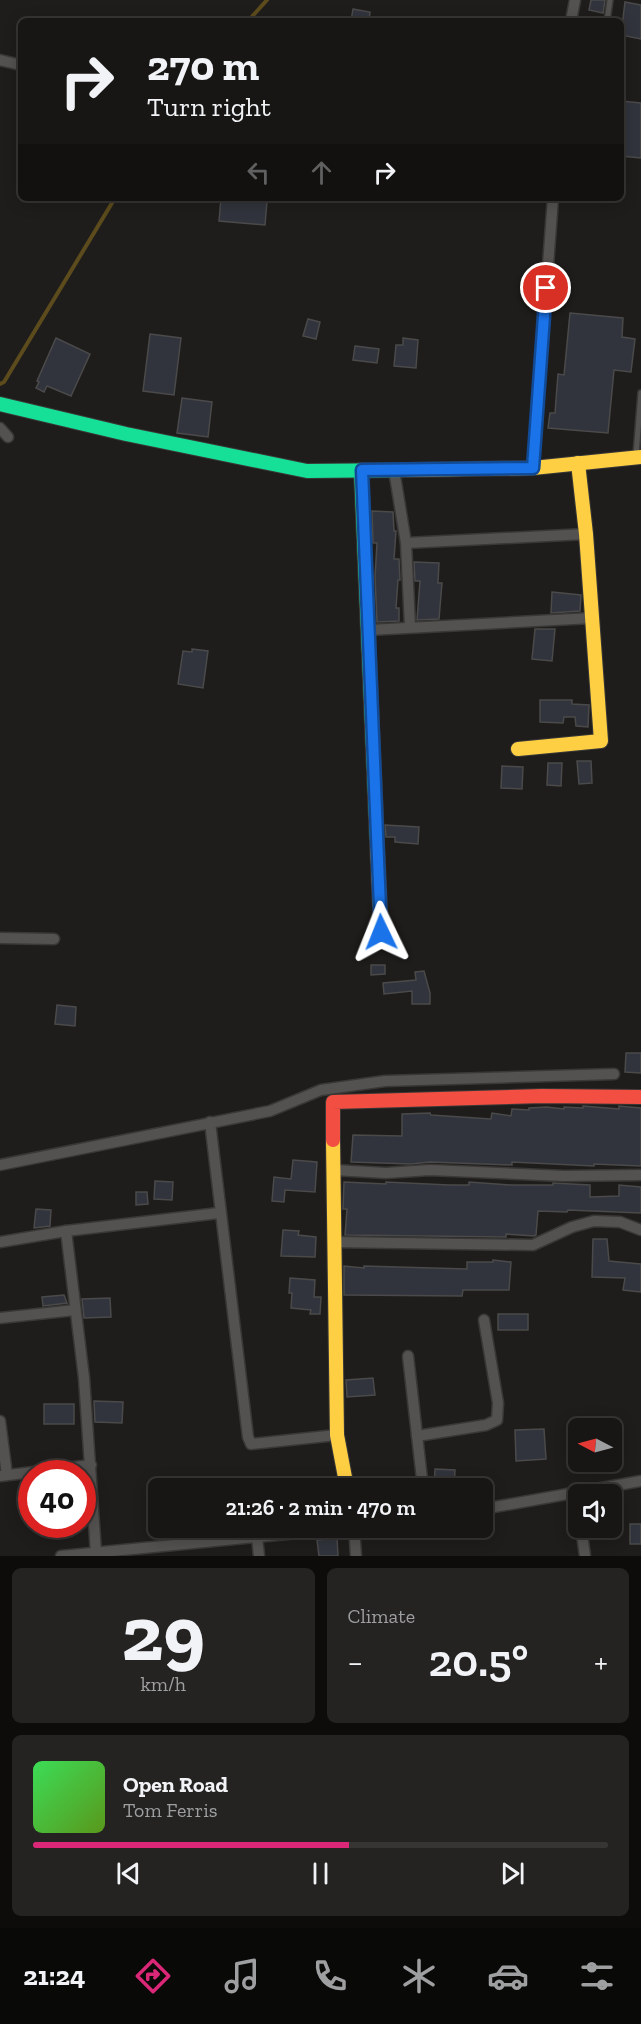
<!DOCTYPE html>
<html lang="en">
<head>
<meta charset="utf-8">
<style>
	:root { --surface:#171614; --page:#242322; --text:#f1f3f6; --muted:#9e9fa0; --line:#363534; --accent:#db2777 }
	body { margin:0; font-family:"Zilla Slab",serif; background:var(--page); color:var(--text); height:100vh; display:flex; flex-direction:column; font-size:22px; white-space:nowrap }
	* { box-sizing:border-box; margin:0 }
	p { font-size:20px; color:var(--muted) }
	.icon { flex:none; width:33px; height:33px; fill:none; stroke:currentColor; stroke-width:2; stroke-linecap:round; stroke-linejoin:round }
	.map { position:relative; height:1556px; overflow:hidden }
	.sheet { display:flex; flex-direction:column; gap:12px; padding:12px; background:#0d0c0b; flex:1 }
	.sheet>* { flex:none }
	.guide { position:absolute; left:18px; top:18px; width:606px; height:183px; border-radius:9px; box-shadow:0 3px 15px #0003,0 0 0 2px var(--line); background:#171614; color:var(--text); overflow:hidden }
	.needle { width:39px; rotate:276deg }
	.controls { position:absolute; left:568px; top:1418px; display:grid; gap:12px }
	.controls a { display:grid; place-items:center; width:54px; height:54px; border-radius:9px; background:var(--surface); box-shadow:0 3px 15px #0003,0 0 0 2px var(--line); font-size:30px }
	.speed { position:absolute; left:18px; top:1460px; display:flex; gap:12px; font-size:30px; font-weight:700; text-align:center }
	.speed>* { display:grid; place-content:center; width:78px; height:78px; border-radius:50%; background:var(--surface); box-shadow:0 3px 15px #0003,0 0 0 2px var(--line); line-height:1 }
	.speed .limit { border:9px solid #d22; background:#fff; color:#111 }
	.pin { position:absolute; display:grid; place-items:center; width:51px; height:51px; color:#fff; margin:-26px; border:3px solid #fff; border-radius:50%; box-shadow:0 2px 6px #0007 }
	.me { position:absolute; width:66px; margin:-33px; rotate:358deg; stroke-linejoin:round; filter:drop-shadow(0 0 4px #0008) }
	.turn { display:flex; align-items:center; gap:21px; height:126px; padding:0 30px; font-size:27px }
	.turn .icon { width:78px; height:78px; stroke-width:2.5 }
	.turn b { display:block; font-size:42px; line-height:51px }
	.lanes { display:flex; align-items:center; height:57px; padding:0 30px; background:#0003; justify-content:center; gap:30px; direction:ltr }
	.lanes .off { opacity:.35 }
	.big { font-size:45px; font-weight:600; line-height:1.1 }
	.sheet .tile { flex:1; display:flex; flex-direction:column; justify-content:center; gap:9px; min-width:0; padding:0 21px; border-radius:9px; background:var(--page) }
	.sheet .dial { align-items:center; gap:0 }
	.dial b { font-size:78px; line-height:1 }
	.song { display:flex; align-items:center; gap:18px }
	.cover { width:72px; height:72px; border-radius:9px; background:linear-gradient(135deg,hsl(130 70% 55%),hsl(90 70% 35%)) }
	.played { height:6px; border-radius:3px; background:linear-gradient(90deg,var(--accent) 55%,var(--line) 55%) }
	.keys { display:flex; justify-content:space-around; direction:ltr }
	.heat { display:flex; justify-content:space-between; align-items:center; font-size:33px; direction:ltr }
	.sheet .tiles { flex:1; display:grid; gap:12px; grid-template-columns:1fr 1fr }
	.tile:last-child { grid-column:span 2 }
	.trip { position:absolute; left:148px; top:1478px; width:345px; height:60px; border-radius:9px; background:var(--surface); box-shadow:0 3px 15px #0003,0 0 0 2px var(--line); font-weight:600; line-height:60px; text-align:center }
	.tabs { display:flex; height:96px; justify-content:space-around; align-items:center; background:#090908; color:var(--muted) }
	.tabs .icon { width:42px; height:42px }
	.tabs .on { color:var(--accent) }
	.tabs b { font-size:27px; color:var(--text) }
	.map>svg:first-child { display:block }
</style>
</head>
<body>
<div class="map">
<svg width="641" height="1556" viewBox="0 0 641 1556">
	<rect width="100%" height="100%" fill="#1f1d1b"/>
	<g fill="none" stroke-linecap="round" stroke-linejoin="round">
		<g stroke="#5c4b1c" stroke-width="4">
			<polyline points="248,21 267,0"/>
			<polyline points="0,384 4,382 115,198"/>
		</g>
	</g>
	<g fill="#32343d" stroke="#4a4a4a" stroke-width="1.5">
		<polygon points="591,0 605,0 603,13 589,10"/>
		<polygon points="625,2 641,5 641,39 621,35"/>
		<polygon points="353,9 370,12 369,21 351,21"/>
		<polygon points="621,101 641,103 641,158 621,156"/>
		<polygon points="221,198 267,202 265,225 219,221"/>
		<polygon points="570,313 623,318 622,337 635,339 631,372 614,370 608,433 548,428 550,413 555,413 558,374 564,375"/>
		<polygon points="308,319 320,322 316,339 303,336"/>
		<polygon points="150,334 181,338 174,395 143,391"/>
		<polygon points="56,338 90,354 71,396 47,386 44,392 36,388 39,382 37,381"/>
		<polygon points="403,338 418,340 416,368 394,366 396,345 403,345"/>
		<polygon points="355,346 379,349 377,363 353,360"/>
		<polygon points="182,398 212,402 208,437 177,433"/>
		<polygon points="372,511 393,512 394,531 396,531 394,559 399,559 400,580 398,580 396,608 399,608 399,621 377,622 375,577 377,543 373,543"/>
		<polygon points="414,562 439,563 438,583 442,583 439,619 417,620 420,581 415,581"/>
		<polygon points="552,592 581,595 580,611 551,613"/>
		<polygon points="535,629 555,629 552,661 532,659"/>
		<polygon points="192,649 208,651 203,688 178,684 183,651 192,652"/>
		<polygon points="540,700 572,700 572,704 589,705 588,727 576,726 575,717 564,717 563,723 540,722"/>
		<polygon points="577,761 591,761 592,783 579,784"/>
		<polygon points="548,763 562,763 561,786 547,785"/>
		<polygon points="502,766 523,767 522,789 501,788"/>
		<polygon points="385,825 419,827 418,844 395,842 395,837 386,837"/>
		<polygon points="371,965 385,965 385,974 371,975"/>
		<polygon points="424,971 430,993 430,1004 412,1004 412,991 384,994 383,983 416,980 415,972"/>
		<polygon points="57,1005 76,1007 75,1026 55,1024"/>
		<polygon points="626,1053 641,1053 641,1073 625,1072"/>
		<polygon points="583,1106 619,1109 619,1106 641,1108 641,1166 594,1164 594,1166 512,1162 512,1165 430,1162 411,1164 351,1162 353,1135 402,1136 402,1114 430,1113 431,1115 491,1119 492,1113 511,1116 512,1109 529,1110 529,1108 547,1107 564,1109 564,1107 583,1108"/>
		<polygon points="293,1160 317,1162 315,1192 285,1190 284,1202 272,1201 274,1177 291,1179"/>
		<polygon points="155,1181 173,1182 172,1200 154,1199"/>
		<polygon points="344,1182 386,1184 386,1182 449,1185 469,1185 469,1182 511,1185 553,1185 553,1183 590,1185 590,1197 619,1196 619,1185 641,1187 641,1213 568,1210 567,1212 538,1211 536,1235 534,1236 506,1234 506,1237 345,1235 347,1209 343,1209"/>
		<polygon points="136,1192 147,1192 148,1204 136,1205"/>
		<polygon points="36,1209 51,1210 50,1226 34,1228"/>
		<polygon points="283,1230 299,1231 298,1235 316,1237 315,1257 281,1256"/>
		<polygon points="593,1239 607,1239 609,1261 641,1264 641,1292 623,1290 625,1278 592,1277"/>
		<polygon points="493,1260 511,1262 509,1290 463,1290 462,1296 344,1295 344,1266 364,1268 364,1266 467,1269 467,1262 493,1262"/>
		<polygon points="290,1278 315,1280 314,1297 321,1297 320,1314 310,1314 311,1310 291,1308 292,1293 289,1293"/>
		<polygon points="64,1295 67,1303 43,1306 42,1297"/>
		<polygon points="110,1298 111,1317 84,1318 82,1299"/>
		<rect x="498" y="1314" width="30" height="16"/>
		<polygon points="373,1378 375,1395 347,1397 346,1380"/>
		<polygon points="94,1401 123,1402 122,1423 95,1422"/>
		<rect x="44" y="1404" width="30" height="20"/>
		<polygon points="544,1429 546,1459 516,1461 515,1430"/>
		<polygon points="435,1469 455,1470 454,1488 434,1488"/>
		<rect x="630" y="1524" width="11" height="20"/>
		<polygon points="337,1538 338,1556 319,1556 317,1540"/>
	</g>
	<g fill="none" stroke-linecap="round" stroke-linejoin="round">
		<g stroke="#393837" stroke-width="8">
			<g id="lane">
				<polyline points="607,21 610,0"/>
				<polyline points="636,455 641,393"/>
			</g>
		</g>
		<g stroke="#393837" stroke-width="13">
			<g id="street">
				<polyline points="571,21 575,0"/>
				<polyline points="0,60 21,65"/>
				<polyline points="0,428 8,437"/>
				<polyline points="533,468 553,198"/>
				<polyline points="394,470 406,543 410,626"/>
				<polyline points="406,543 586,534"/>
				<polyline points="369,630 592,618"/>
				<polyline points="0,938 54,939"/>
				<polyline points="210,1122 248,1437 251,1444 337,1435"/>
				<polyline points="0,1165 270,1111 321,1090 385,1081 614,1074"/>
				<polyline points="334,1170 386,1173 430,1170 564,1176 641,1175"/>
				<polyline points="66,1231 84,1378 96,1553"/>
				<polyline points="0,1242 66,1231 219,1213"/>
				<polyline points="334,1242 533,1245 572,1227 594,1221 620,1222 641,1230"/>
				<polyline points="0,1318 75,1310"/>
				<polyline points="408,1356 423,1488"/>
				<polyline points="0,1421 7,1475"/>
				<polyline points="417,1436 486,1425 497,1420 498,1403 484,1320"/>
				<polyline points="0,1476 91,1465"/>
				<polyline points="576,1493 579,1514"/>
				<polyline points="483,1509 641,1481"/>
				<polyline points="354,1527 356,1556"/>
				<polyline points="581,1527 585,1556"/>
				<polyline points="257,1537 259,1556"/>
				<polyline points="61,1556 360,1527"/>
			</g>
		</g>
		<g stroke="#393837" stroke-width="16">
			<g id="fast">
				<polyline points="0,404 126,434 307,471 408,470"/>
				<polyline points="361,470 377,842"/>
			</g>
		</g>
		<g stroke="#393837" stroke-width="16">
			<g id="slow">
				<polyline points="408,470 533,468 641,457"/>
				<polyline points="518,749 601,741 586,534 578,463"/>
				<polyline points="377,842 381,932"/>
				<polyline points="333,1140 337,1435 347,1488"/>
			</g>
		</g>
		<g stroke="#393837" stroke-width="16">
			<polyline id="jam" points="333,1140 333,1102 542,1096 641,1097"/>
		</g>
		<use href="#lane" stroke="#535250" stroke-width="5"/>
		<use href="#street" stroke="#535250" stroke-width="10"/>
		<use href="#fast" stroke="#16e098" stroke-width="14"/>
		<use href="#slow" stroke="#ffcf43" stroke-width="14"/>
		<use href="#jam" stroke="#f24e42" stroke-width="14"/>
	</g>
	<g fill="none" stroke-linecap="round" stroke-linejoin="round">
		<g stroke="#114b97" stroke-width="15">
			<polyline id="route" points="381,932 362,470 533,468 546,288"/>
		</g>
		<use href="#route" stroke="#1a73e8" stroke-width="10"/>
	</g>
</svg>
<div class="controls">
<a><svg class="needle" viewBox="-14 -14 28 28"><path d="M0-13l5 13h-10z" fill="#e53935"/><path d="M0 13l5-13h-10z" fill="#9e9fa0"/></svg></a>
<a><svg class="icon" aria-label="sound" viewBox="0 0 24 24"><path d="M4 9h4l5-4v14l-5-4H4zM17 9q2 3 0 6"/></svg></a>
</div>
<div class="speed"><div class="limit">40</div></div>
<div class="pin" style="left:546px;top:288px;background:#d93025"><svg class="icon" aria-label="arrive" viewBox="0 0 24 24"><path d="M6 21V4h12l-3 4 3 4H6"/></svg></div>
<svg class="me" style="left:381px;top:932px" viewBox="-20 -20 40 40"><path d="M0-17L14 15 0 8-14 15z" fill="#1a73e8" stroke="#fff" stroke-width="4"/></svg>
<div class="trip">21:26 · 2 min · 470 m</div>
<div class="guide">
<div class="turn"><svg class="icon" aria-label="right" viewBox="0 0 24 24"><path d="M7 20v-9h11M14 6l5 5-5 5"/></svg><div><b>270 m</b>Turn right</div></div>
<div class="lanes"><svg class="icon off" aria-label="left" viewBox="0 0 24 24"><path d="M17 20v-9H6M10 6l-5 5 5 5"/></svg><svg class="icon off" aria-label="ahead" viewBox="0 0 24 24"><path d="M12 20V5M6 11l6-6 6 6"/></svg><svg class="icon" aria-label="right" viewBox="0 0 24 24"><path d="M7 20v-9h11M14 6l5 5-5 5"/></svg></div>
</div>
</div>
<section class="sheet">
<div class="tiles">
<div class="tile dial"><b>29</b><p>km/h</p></div>
<div class="tile"><p>Climate</p>
<div class="heat"><a>−</a><b class="big">20.5°</b><a>+</a></div>
</div>
<div class="tile">
<div class="song"><i class="cover"></i><div><b>Open Road</b><p>Tom Ferris</p></div></div>
<div class="played"></div>
<div class="keys"><svg class="icon" aria-label="previous" viewBox="0 0 24 24"><path d="M18 5L8 12l10 7zM5 5v14"/></svg><svg class="icon" aria-label="pause" viewBox="0 0 24 24"><path d="M8 5v14M16 5v14"/></svg><svg class="icon" aria-label="next" viewBox="0 0 24 24"><path d="M6 5l10 7-10 7zM19 5v14"/></svg></div>
</div>
</div>
</section>
<nav class="tabs">
<b>21:24</b>
<svg class="icon on" aria-label="directions" viewBox="0 0 24 24"><path d="M12 3l9 9-9 9-9-9zM9 14v-3h6M13 9l2 2-2 2"/></svg>
<svg class="icon" aria-label="music" viewBox="0 0 24 24"><path d="M9 18V5l10-2v13"/><circle cx="6" cy="18" r="3"/><circle cx="16" cy="16" r="3"/></svg>
<svg class="icon" aria-label="phone" viewBox="0 0 24 24"><path d="M5 4h4l2 5-3 2q2 4 5 5l2-3 5 2v4C11 20 4 13 5 4z"/></svg>
<svg class="icon" aria-label="climate" viewBox="0 0 24 24"><path d="M12 3v18M4 7l16 10M4 17L20 7"/></svg>
<svg class="icon" aria-label="car" viewBox="0 0 24 24"><path d="M5 17H2v-5l4-1 3-4h7l3 4 3 1v5h-3M9 17h6M6 11h13"/><circle cx="7" cy="17" r="2"/><circle cx="17" cy="17" r="2"/></svg>
<svg class="icon" aria-label="filters" viewBox="0 0 24 24"><path d="M4 7h16M4 17h16"/><circle cx="9" cy="7" r="2"/><circle cx="15" cy="17" r="2"/></svg>
</nav>
</body>
</html>
